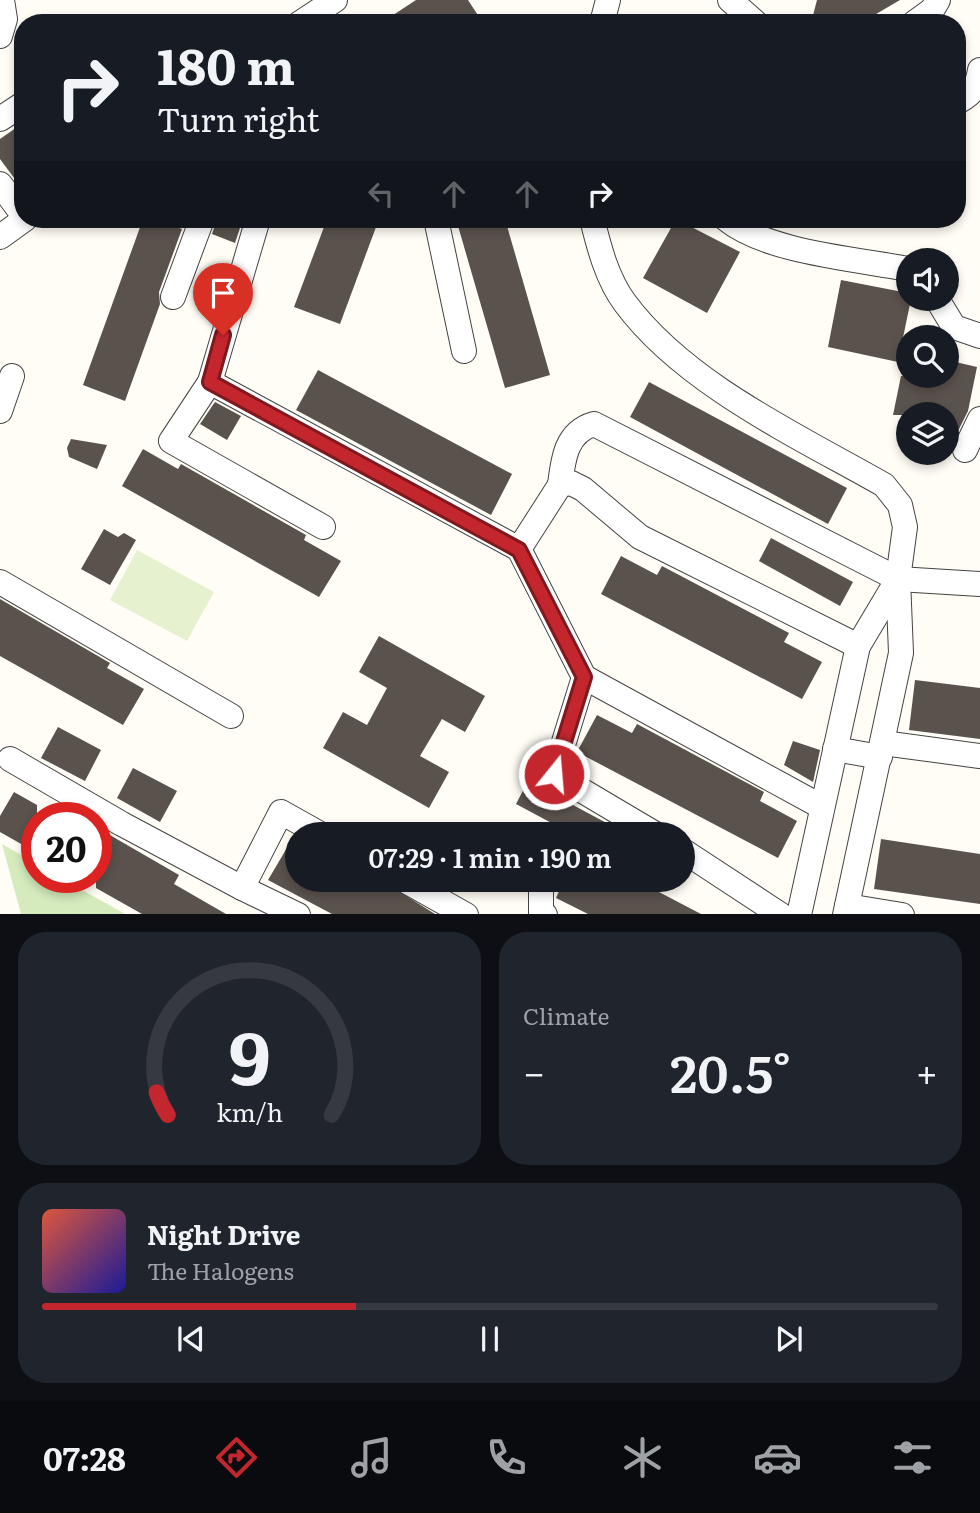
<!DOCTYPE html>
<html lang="en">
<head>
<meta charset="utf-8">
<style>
	:root { --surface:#171b24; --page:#20242c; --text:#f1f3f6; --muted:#9ea1a6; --line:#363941; --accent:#c4262e }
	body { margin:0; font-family:Literata,serif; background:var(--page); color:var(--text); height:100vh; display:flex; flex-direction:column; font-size:26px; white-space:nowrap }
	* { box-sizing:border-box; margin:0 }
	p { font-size:23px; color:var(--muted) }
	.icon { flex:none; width:38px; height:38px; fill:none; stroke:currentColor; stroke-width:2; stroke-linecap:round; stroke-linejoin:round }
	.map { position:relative; height:914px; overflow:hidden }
	.drawer { display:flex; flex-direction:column; gap:18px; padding:18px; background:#0d0f14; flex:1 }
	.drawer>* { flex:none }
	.top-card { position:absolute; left:14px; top:14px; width:952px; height:214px; border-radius:28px; box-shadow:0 4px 10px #0003; background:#171b24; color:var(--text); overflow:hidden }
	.tools { position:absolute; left:896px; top:248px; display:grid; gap:14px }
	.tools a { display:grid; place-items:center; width:63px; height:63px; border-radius:50%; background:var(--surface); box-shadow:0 4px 10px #0003; font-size:35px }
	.speed { position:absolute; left:21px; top:802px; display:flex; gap:14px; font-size:35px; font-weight:700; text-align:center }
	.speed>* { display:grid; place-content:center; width:91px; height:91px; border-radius:50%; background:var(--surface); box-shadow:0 4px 10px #0003; line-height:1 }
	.speed .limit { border:10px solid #d22; background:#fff; color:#111 }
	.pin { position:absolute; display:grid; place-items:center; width:60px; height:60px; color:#fff; margin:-72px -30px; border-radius:50% 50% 50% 0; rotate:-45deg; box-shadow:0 0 7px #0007 }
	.pin .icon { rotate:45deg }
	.me { position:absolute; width:77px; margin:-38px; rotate:17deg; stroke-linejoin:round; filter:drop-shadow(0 0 5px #0008) }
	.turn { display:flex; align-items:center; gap:24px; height:147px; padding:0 28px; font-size:32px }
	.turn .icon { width:91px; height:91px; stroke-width:2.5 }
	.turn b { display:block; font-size:49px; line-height:60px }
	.lanes { display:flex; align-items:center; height:66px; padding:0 28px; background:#0003; justify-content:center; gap:35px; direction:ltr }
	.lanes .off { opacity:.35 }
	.big { font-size:52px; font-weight:600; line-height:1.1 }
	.drawer .tile { flex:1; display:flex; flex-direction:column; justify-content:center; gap:10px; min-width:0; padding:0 24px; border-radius:28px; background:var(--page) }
	.drawer .dial { align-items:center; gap:0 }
	.dial svg { height:182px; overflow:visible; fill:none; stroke:var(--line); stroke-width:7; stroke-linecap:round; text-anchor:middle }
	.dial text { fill:var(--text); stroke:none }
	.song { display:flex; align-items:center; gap:21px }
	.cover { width:84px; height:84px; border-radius:10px; background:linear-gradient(135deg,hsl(10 70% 55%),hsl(240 70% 35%)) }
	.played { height:7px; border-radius:4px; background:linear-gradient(90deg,var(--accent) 35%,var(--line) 35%) }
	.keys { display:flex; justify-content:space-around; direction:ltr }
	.heat { display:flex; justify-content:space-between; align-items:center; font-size:38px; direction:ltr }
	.drawer .tiles { flex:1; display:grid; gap:18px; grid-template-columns:1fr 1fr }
	.tile:last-child { grid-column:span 2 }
	.trip { position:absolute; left:285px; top:822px; width:410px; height:70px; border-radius:35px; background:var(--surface); box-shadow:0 4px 10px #0003; font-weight:600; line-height:70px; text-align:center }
	.menu { display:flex; height:112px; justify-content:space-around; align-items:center; background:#090b0e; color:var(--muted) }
	.menu .icon { width:49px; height:49px }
	.menu .current { color:var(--accent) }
	.menu b { font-size:32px; color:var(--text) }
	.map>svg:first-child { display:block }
</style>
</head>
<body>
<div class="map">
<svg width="980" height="915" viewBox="0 0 980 915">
	<rect width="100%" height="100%" fill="#fffdf5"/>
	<polygon fill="#d5ebbd" points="2,844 37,864 37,877 59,877 125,914 21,914"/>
	<polygon fill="#e6f2cf" points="137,550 214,592 187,641 110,600"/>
	<g fill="#5a524d">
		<polygon points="416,0 468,0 483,23 381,23"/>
		<polygon points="817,0 900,0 871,17 846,23 811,23"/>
		<polygon points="23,123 23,190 0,159 0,139"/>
		<polygon points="143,219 154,219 182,229 159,292 160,304 125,401 83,385"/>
		<polygon points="217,219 243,219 235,243 212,234"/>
		<polygon points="327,219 379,219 340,324 294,307"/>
		<polygon points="456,219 505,219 550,375 505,388"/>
		<polygon points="676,219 740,252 707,313 643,278"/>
		<polygon points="841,280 908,293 908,299 911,299 898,362 828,347"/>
		<polygon points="947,360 977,367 968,411 957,433 947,431 947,415 893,415 901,376 947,376"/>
		<polygon points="318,370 512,474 491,515 296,410"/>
		<polygon points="649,382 847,488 828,524 630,417"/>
		<polygon points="215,402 241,416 227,440 200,424"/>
		<polygon points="71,439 107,445 97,469 69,457 67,448"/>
		<polygon points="143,449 178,469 181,464 306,535 304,540 341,561 319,597 122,486"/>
		<polygon points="104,529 118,537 124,533 136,540 110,585 81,569"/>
		<polygon points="771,538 853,582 840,606 759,561"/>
		<polygon points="621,556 657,575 662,566 789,633 784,642 822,662 802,699 601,594"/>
		<polygon points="0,599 110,663 107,668 144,689 123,725 0,656"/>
		<polygon points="379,636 485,696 465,732 442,719 420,756 449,772 429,808 323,748 343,712 367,725 387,688 359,672"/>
		<polygon points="915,680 980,688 980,739 909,730"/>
		<polygon points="597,715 632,733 637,724 764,792 760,801 797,821 778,858 577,752"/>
		<polygon points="58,727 101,750 85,781 41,758"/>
		<polygon points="793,741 820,750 813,782 784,765"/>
		<polygon points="133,768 177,791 160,822 117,798"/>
		<polygon points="528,781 616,828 627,835 574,835 516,804"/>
		<polygon points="14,792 37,805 37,853 0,832 0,816"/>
		<polygon points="96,827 179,875 174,884 226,914 142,914 96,888"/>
		<polygon points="294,836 298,838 298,880 381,880 435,914 332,914 268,880"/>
		<polygon points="881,839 980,854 980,904 874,889"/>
		<polygon points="564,880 636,880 701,914 588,914 556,898"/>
	</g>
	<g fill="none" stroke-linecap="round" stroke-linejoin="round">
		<g stroke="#444" stroke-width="26">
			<g id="minor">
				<polyline points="730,0 756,23"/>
				<polyline points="300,23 335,0"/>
				<polyline points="602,23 608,0"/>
				<polyline points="914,23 932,10 938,0"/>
				<polyline points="0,36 5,19 2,0"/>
				<path d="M957 102C973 94 977 87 980 70"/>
				<polyline points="0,119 23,104"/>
				<polyline points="0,184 23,215"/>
				<polyline points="436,219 464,351"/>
				<path d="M592 219C599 247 607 279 625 303 685 384 798 436 884 485L900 505 905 527 898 579 901 653 845 915"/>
				<path d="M726 219C766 252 856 259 908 269"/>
				<polyline points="0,237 25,219"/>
				<polyline points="173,297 202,219"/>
				<polyline points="937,299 954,327 980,336"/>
				<polyline points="210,382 258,219"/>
				<polyline points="0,411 12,376"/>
				<polyline points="965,450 980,419"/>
				<path d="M560 485C563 459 566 432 594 424L898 579 980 584"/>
				<polyline points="323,527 171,441 210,382 519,549 584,677 554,774 657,835"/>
				<polyline points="519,549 560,485 571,483 583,489 640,537 858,646"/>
				<polyline points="0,582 231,716"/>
				<polyline points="584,677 822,807"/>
				<polyline points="883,743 980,756"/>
				<polyline points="835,749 880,757"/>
				<polyline points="10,759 122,824 242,888 281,812 322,835"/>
				<polyline points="682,850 781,915"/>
				<polyline points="404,880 466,915"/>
				<polyline points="541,880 541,913 545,915"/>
				<polyline points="242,888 298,915"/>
				<polyline points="847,906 902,915"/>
				<polyline points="799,915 858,646 898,579"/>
			</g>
		</g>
		<use href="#minor" stroke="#fff" stroke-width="24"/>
	</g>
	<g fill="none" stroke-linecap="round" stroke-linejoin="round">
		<g stroke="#7f191e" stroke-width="18">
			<polyline id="route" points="223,335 210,382 519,550 584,677 554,774"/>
		</g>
		<use href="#route" stroke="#c4262e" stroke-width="12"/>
	</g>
</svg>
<div class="tools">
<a><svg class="icon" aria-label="sound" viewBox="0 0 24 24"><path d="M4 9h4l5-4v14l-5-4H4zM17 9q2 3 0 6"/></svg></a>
<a><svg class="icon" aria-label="search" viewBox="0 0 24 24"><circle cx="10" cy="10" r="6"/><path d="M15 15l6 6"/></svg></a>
<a><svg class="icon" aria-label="layers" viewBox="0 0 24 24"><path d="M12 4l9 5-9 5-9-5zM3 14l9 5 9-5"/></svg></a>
</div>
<div class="speed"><div class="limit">20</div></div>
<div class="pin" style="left:223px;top:335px;background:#d93025"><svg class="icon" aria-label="arrive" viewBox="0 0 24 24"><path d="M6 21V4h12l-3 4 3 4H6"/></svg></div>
<svg class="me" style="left:554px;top:774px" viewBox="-20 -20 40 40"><circle r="17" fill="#c4262e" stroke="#fff" stroke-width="3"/><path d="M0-11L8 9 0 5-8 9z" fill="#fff"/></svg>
<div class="trip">07:29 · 1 min · 190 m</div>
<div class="top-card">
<div class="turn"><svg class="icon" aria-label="right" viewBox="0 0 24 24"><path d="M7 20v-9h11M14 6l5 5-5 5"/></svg><div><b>180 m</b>Turn right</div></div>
<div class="lanes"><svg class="icon off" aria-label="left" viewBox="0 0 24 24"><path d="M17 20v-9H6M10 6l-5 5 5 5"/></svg><svg class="icon off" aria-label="ahead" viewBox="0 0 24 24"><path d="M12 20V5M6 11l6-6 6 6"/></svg><svg class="icon off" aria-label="ahead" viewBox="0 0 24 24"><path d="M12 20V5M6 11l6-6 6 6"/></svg><svg class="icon" aria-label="right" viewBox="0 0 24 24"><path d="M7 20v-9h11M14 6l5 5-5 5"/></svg></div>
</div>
</div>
<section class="drawer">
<div class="tiles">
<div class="tile dial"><svg viewBox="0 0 100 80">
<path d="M14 69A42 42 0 1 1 86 69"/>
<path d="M14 69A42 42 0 0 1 9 59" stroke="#c4262e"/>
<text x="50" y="56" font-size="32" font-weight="700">9</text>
<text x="50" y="72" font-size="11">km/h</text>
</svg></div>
<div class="tile"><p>Climate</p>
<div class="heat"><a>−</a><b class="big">20.5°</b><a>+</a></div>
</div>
<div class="tile">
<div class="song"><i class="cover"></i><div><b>Night Drive</b><p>The Halogens</p></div></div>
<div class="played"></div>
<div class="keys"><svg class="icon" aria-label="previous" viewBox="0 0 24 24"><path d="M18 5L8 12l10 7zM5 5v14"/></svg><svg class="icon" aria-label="pause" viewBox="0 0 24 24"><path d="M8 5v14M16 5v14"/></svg><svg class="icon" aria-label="next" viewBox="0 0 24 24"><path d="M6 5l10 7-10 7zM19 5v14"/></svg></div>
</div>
</div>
</section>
<nav class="menu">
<b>07:28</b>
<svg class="icon current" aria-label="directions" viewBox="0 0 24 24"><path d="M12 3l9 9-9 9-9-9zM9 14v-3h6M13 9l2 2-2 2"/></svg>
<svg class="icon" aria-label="music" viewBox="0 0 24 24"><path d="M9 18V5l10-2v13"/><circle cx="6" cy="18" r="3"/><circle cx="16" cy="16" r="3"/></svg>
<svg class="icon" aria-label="phone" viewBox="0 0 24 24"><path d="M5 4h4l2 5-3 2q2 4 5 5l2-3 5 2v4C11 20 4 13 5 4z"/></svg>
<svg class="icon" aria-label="climate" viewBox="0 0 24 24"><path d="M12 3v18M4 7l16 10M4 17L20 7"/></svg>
<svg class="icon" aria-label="car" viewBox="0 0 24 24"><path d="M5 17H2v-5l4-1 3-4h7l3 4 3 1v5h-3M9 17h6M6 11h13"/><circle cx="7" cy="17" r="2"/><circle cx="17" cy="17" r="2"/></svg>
<svg class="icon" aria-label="filters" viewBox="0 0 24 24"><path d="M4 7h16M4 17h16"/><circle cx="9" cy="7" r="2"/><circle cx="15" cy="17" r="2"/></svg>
</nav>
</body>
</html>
